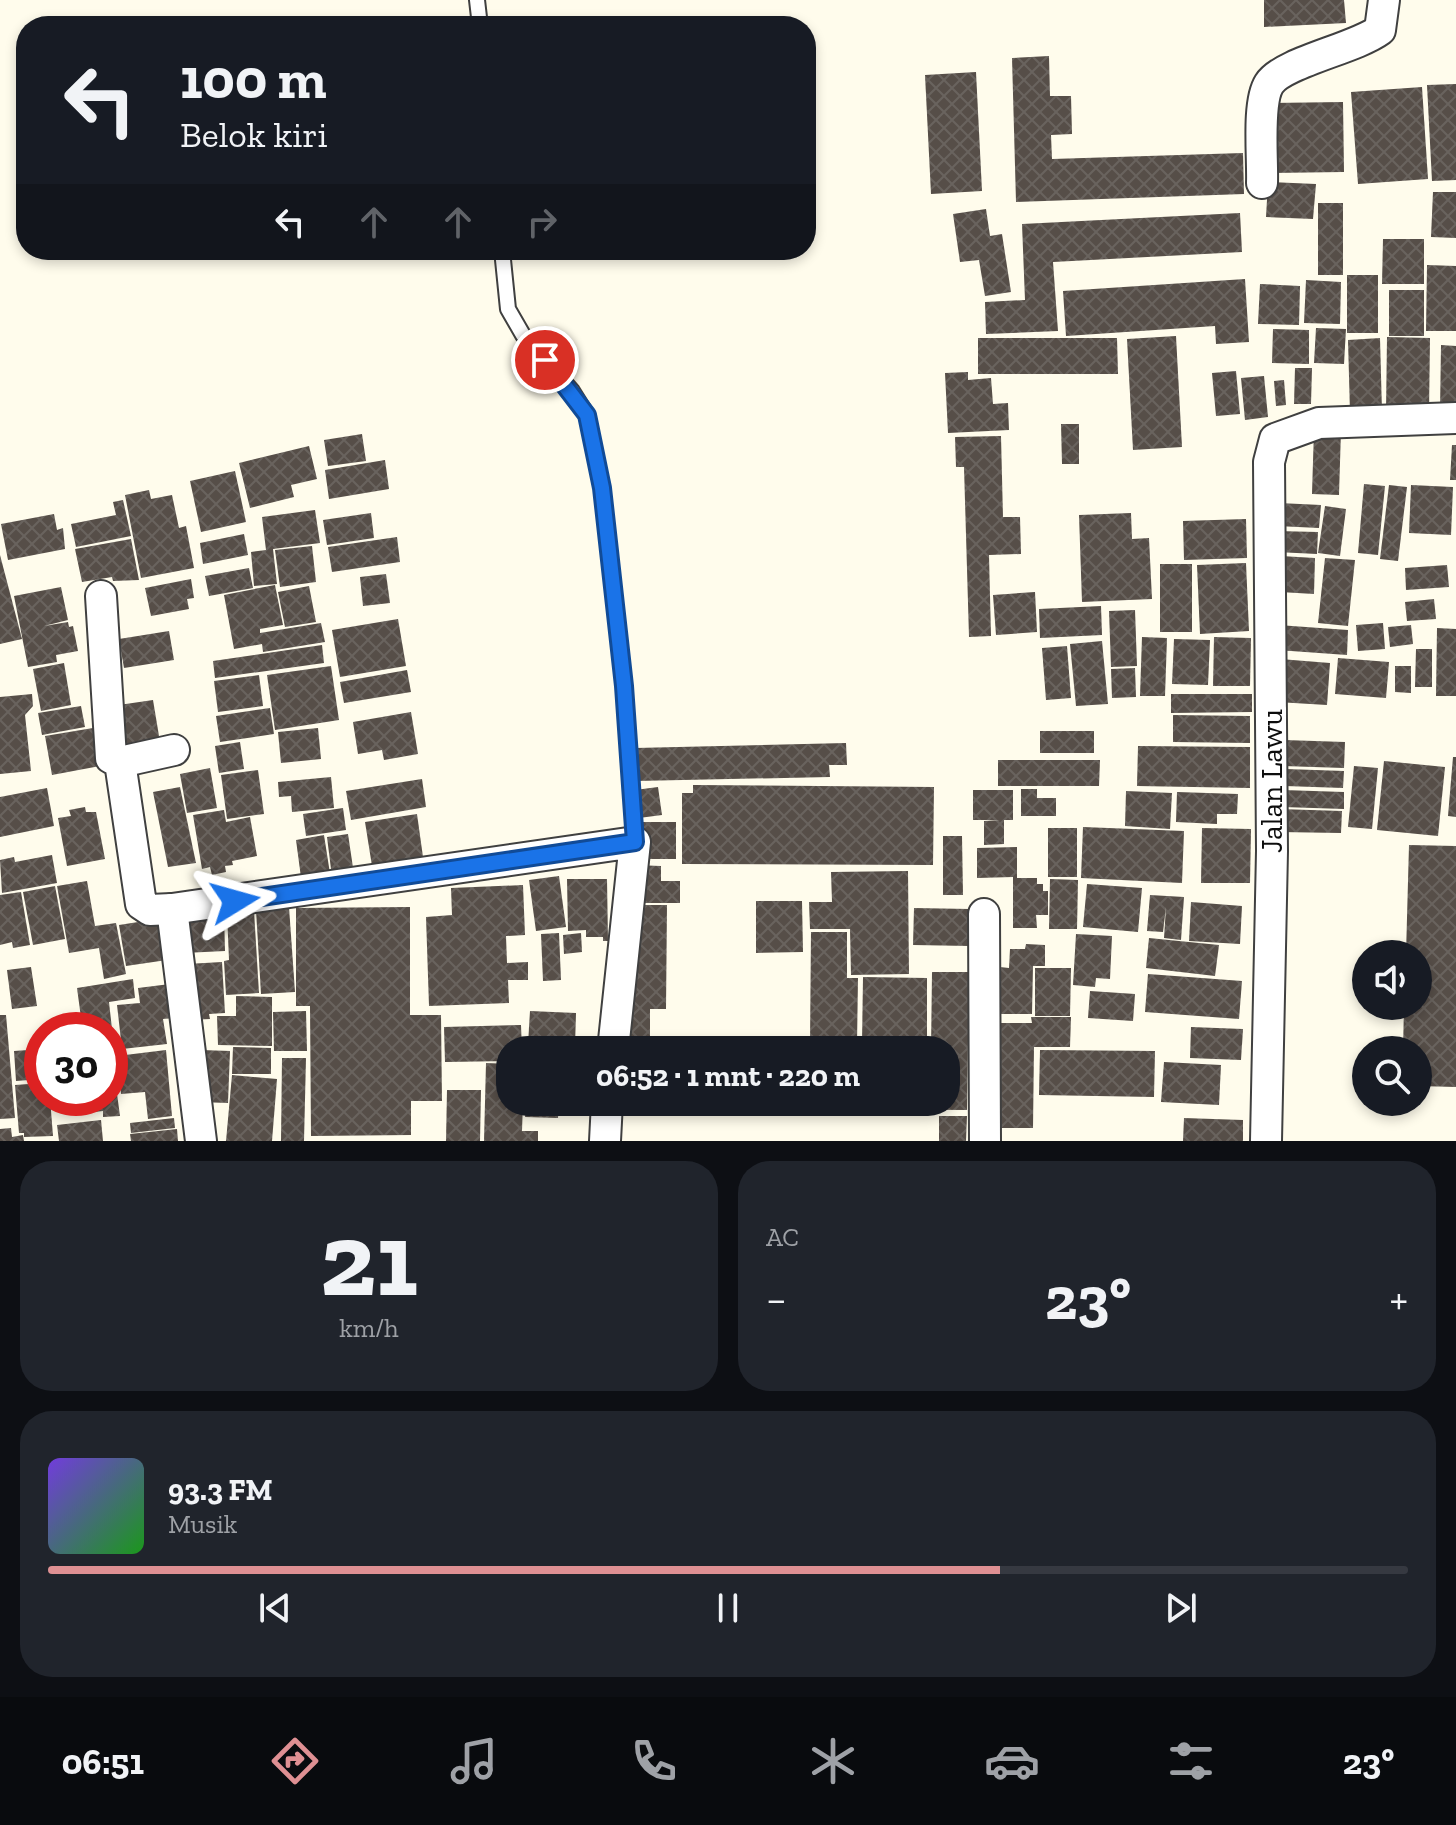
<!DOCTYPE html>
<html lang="id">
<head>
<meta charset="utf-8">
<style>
	:root { --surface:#171b24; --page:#20242c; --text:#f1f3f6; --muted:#9ea1a6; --line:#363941; --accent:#df9093 }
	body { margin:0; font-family:"Zilla Slab",serif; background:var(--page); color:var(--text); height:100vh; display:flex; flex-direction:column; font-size:30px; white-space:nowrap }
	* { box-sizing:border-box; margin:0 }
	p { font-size:26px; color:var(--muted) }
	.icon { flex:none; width:44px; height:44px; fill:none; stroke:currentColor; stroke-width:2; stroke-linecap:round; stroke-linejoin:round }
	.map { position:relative; height:1141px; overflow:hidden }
	.side { display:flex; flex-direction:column; gap:20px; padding:20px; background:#0d0f14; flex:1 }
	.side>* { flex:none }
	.guide { position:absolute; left:16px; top:16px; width:800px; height:244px; border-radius:32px; box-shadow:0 4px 12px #0003; background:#171b24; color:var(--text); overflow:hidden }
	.controls { position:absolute; left:1352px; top:940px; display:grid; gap:16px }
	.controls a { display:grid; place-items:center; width:80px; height:80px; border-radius:50%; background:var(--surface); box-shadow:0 4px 12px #0003; font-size:40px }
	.speed { position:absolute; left:24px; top:1012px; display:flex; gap:16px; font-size:40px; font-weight:700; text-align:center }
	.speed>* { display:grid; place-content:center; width:104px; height:104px; border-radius:50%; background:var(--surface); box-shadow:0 4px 12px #0003; line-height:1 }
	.speed .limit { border:12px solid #d22; background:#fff; color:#111 }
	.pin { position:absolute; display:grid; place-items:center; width:68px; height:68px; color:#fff; margin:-34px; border:4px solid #fff; border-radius:50%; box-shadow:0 2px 8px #0007 }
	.me { position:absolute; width:88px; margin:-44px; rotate:82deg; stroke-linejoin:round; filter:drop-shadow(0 0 6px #0008) }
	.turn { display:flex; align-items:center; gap:28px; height:168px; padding:0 32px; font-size:36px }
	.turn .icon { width:104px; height:104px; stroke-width:2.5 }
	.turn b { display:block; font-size:56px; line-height:68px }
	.lanes { display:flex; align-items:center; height:76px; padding:0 32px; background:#0003; justify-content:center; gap:40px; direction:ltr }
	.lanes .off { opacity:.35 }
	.big { font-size:60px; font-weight:700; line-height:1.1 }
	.side .widget { flex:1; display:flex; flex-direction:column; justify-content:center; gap:12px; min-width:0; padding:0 28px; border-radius:32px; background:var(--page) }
	.side .dial { align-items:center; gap:0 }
	.dial b { font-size:104px; line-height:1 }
	.song { display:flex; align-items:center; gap:24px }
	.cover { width:96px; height:96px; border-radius:12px; background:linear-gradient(135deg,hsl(260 70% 55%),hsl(120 70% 35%)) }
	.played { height:8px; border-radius:4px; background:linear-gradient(90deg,var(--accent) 70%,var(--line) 70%) }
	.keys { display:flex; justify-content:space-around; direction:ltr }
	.heat { display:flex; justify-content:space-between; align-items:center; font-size:44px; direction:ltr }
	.side .tiles { flex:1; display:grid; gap:20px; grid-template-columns:1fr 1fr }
	.widget:last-child { grid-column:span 2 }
	.trip { position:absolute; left:496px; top:1036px; width:464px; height:80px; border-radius:32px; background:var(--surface); box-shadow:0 4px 12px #0003; font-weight:700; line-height:80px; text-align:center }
	.tab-bar { display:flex; height:128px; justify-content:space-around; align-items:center; background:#090b0e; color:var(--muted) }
	.tab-bar .icon { width:56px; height:56px }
	.tab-bar .active { color:var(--accent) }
	.tab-bar b { font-size:36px; color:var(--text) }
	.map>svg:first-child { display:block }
</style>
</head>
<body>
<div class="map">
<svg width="1456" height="1141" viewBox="0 0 1456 1141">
	<defs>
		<pattern id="building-cross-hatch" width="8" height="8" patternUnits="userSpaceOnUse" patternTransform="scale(2)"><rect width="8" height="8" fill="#564e48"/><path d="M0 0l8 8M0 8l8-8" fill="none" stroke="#69635e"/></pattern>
	</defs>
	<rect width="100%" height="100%" fill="#fffcec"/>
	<g fill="url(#building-cross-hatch)">
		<polygon points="1264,0 1344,0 1346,23 1264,27"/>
		<polygon points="1049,56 1050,96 1071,96 1072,134 1051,135 1052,159 1243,153 1244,194 1016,202 1012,58"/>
		<polygon points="976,72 982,191 931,194 925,75"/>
		<polygon points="1456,84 1456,180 1432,181 1427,85"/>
		<polygon points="1422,87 1428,179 1358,184 1351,92"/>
		<polygon points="1343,102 1344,172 1271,173 1270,103"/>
		<polygon points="1268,182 1316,184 1313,219 1266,217"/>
		<polygon points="1433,192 1456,192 1456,238 1431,237"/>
		<rect x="1318" y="203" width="25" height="72"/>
		<polygon points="986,209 990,236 1002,234 1011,292 985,296 979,260 960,262 953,214"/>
		<polygon points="1240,213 1242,252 1053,262 1058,331 986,334 985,302 1025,300 1022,224"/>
		<polygon points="1383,239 1424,239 1424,284 1382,284"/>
		<polygon points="1427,265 1456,266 1456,331 1426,331"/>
		<rect x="1347" y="275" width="31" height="58"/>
		<polygon points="1245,279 1249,342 1216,344 1215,326 1066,336 1063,291"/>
		<polygon points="1306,280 1341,282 1340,324 1304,323"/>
		<polygon points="1260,284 1300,286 1299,325 1258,324"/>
		<rect x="1389" y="290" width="35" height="46"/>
		<polygon points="1316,328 1346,329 1344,364 1314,363"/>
		<polygon points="1273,329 1309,330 1309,364 1272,363"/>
		<polygon points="1176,336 1182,447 1133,450 1127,339"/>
		<polygon points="1387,337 1430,338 1429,413 1386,412"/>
		<polygon points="978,338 1117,338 1118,374 978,374"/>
		<polygon points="1380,338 1382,412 1350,413 1348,340"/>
		<polygon points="1441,345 1456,346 1456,411 1440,411"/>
		<polygon points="1295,368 1312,368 1311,404 1294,404"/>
		<polygon points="1236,371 1240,414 1216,416 1212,373"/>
		<polygon points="968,372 968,380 991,378 993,404 1008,403 1009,430 948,433 945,373"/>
		<polygon points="1264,376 1268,417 1245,420 1241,378"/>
		<polygon points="1284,380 1286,405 1276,406 1274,381"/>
		<polygon points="1061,424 1079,424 1079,464 1062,464"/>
		<polygon points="1314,429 1341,430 1339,495 1312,494"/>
		<polygon points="362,434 366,461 328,466 324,440"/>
		<polygon points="1001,436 1003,517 1020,517 1021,554 989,555 991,636 969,637 964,467 956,467 955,437"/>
		<polygon points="1452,445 1456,445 1456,480 1450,480"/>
		<polygon points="309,446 317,479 291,485 294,497 250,508 239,463"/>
		<polygon points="385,460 389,489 329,499 325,470"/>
		<polygon points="235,471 246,522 201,532 190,481"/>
		<polygon points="1364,484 1385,486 1378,555 1358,553"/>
		<polygon points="1389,485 1407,487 1398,561 1380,559"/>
		<polygon points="1411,485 1453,487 1451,535 1409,533"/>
		<polygon points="149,490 151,499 172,495 179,528 186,526 194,568 141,578 125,495"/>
		<polygon points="123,500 131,536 76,547 71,524 116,515 113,502"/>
		<polygon points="1279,503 1321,505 1319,528 1277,526"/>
		<polygon points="1325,506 1346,509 1340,556 1318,553"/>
		<polygon points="315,510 320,543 273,549 277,584 254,586 251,552 266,550 262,517"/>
		<polygon points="371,513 374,538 327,545 323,520"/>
		<polygon points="1131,513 1132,539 1149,538 1152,599 1082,602 1079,515"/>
		<polygon points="54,514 57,530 63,528 65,549 8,560 1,524"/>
		<polygon points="1246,519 1247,558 1184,560 1183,521"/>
		<polygon points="1276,531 1318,532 1317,554 1276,552"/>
		<polygon points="244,534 248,555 203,564 200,543"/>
		<polygon points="397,537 400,562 332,572 328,547"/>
		<polygon points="131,539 139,580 113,581 112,577 82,582 75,549"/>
		<polygon points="312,546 316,582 280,587 275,550"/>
		<polygon points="0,555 22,639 0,644"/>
		<polygon points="1281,556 1315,558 1314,594 1280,592"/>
		<polygon points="1325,558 1355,560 1348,626 1318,623"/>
		<polygon points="1246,563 1249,631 1200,634 1197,565"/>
		<rect x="1160" y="564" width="32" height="68"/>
		<polygon points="1447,565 1449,587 1406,590 1405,568"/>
		<polygon points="249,568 253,588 209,596 205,576"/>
		<polygon points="386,574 390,603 363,606 360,577"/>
		<polygon points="191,579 194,598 187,599 189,609 151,616 145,588"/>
		<polygon points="275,585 283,625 260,629 260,633 321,623 325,642 263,652 262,644 234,649 224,595"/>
		<polygon points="309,586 316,622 285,627 278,592"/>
		<polygon points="61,587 68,620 44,626 68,622 69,627 73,626 78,651 56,655 57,662 28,667 14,596"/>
		<polygon points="1035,592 1037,632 996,635 993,595"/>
		<polygon points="1434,599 1436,619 1407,621 1405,602"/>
		<polygon points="1101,606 1102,635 1040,638 1039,609"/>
		<polygon points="1135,610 1137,666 1111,667 1109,611"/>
		<polygon points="398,619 406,666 340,677 332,630"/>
		<polygon points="1383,623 1385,649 1358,651 1356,625"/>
		<polygon points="1278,625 1348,630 1347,655 1277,650"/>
		<polygon points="1411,625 1413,644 1390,647 1388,627"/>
		<polygon points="1437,628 1456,629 1456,696 1436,696"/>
		<polygon points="169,631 174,660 124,668 119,639"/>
		<polygon points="1142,637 1167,638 1165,696 1140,696"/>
		<polygon points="1214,637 1251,638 1250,686 1213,686"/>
		<polygon points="1174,639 1210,640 1208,685 1172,684"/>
		<polygon points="1102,641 1108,704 1076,706 1070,644"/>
		<polygon points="322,645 324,663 215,678 213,661"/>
		<polygon points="1067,646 1071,698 1046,700 1042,648"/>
		<polygon points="1416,649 1432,649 1432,687 1415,687"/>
		<polygon points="1338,658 1389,662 1386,698 1335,694"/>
		<polygon points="1280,659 1330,663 1327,705 1277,702"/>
		<polygon points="64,663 71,705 41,711 33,669"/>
		<polygon points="331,666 339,720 275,730 267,675"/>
		<polygon points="1395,666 1411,666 1411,693 1395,692"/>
		<polygon points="1135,668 1136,697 1112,698 1111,669"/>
		<polygon points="407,670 411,692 344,703 340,682"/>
		<polygon points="259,675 263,706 218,712 214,681"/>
		<polygon points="32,694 33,706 25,715 31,771 0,774 0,697"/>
		<polygon points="1171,694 1252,694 1252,712 1171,713"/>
		<polygon points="153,700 160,742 119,748 112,706"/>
		<polygon points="81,706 85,727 42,735 38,713"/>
		<polygon points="270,708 274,734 220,742 216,716"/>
		<polygon points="411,712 418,754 384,760 382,750 358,754 353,722"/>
		<polygon points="1173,715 1250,716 1250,743 1173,742"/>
		<polygon points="93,728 100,766 52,775 45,736"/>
		<polygon points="318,728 321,759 281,763 278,732"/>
		<rect x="1040" y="731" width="54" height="22"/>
		<polygon points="1284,740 1345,742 1344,768 1283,766"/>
		<polygon points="240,742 244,769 219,773 215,746"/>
		<polygon points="846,743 847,765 829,765 830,777 636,781 635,748"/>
		<polygon points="1138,746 1250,747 1250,788 1137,786"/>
		<polygon points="1453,757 1456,757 1456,817 1448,816"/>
		<polygon points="998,760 1100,760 1099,786 998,786"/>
		<polygon points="1384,761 1445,767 1438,836 1377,830"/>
		<polygon points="1354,766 1378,768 1372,829 1348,827"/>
		<polygon points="210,768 217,808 187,813 180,774"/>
		<polygon points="1286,769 1344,771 1343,788 1285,786"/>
		<polygon points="258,770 264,814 227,819 221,775"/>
		<polygon points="331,777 334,808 292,812 291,796 279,797 278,782"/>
		<polygon points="422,779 426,807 351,820 346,791"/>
		<polygon points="693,785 934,787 933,865 682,864 682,793 693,793"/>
		<polygon points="180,787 196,863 168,867 153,792"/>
		<polygon points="658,787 662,815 639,818 635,790"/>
		<polygon points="47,788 54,826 0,837 0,797"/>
		<polygon points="1021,789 1037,789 1037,798 1056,798 1056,816 1021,816"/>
		<polygon points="973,790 1013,790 1013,820 1004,820 1004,844 984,845 984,821 1000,820 973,820"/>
		<polygon points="1283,790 1344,792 1344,809 1283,807"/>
		<polygon points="1126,791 1172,793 1170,829 1125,826"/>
		<polygon points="1177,792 1238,794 1237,814 1217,814 1217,824 1176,822"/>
		<polygon points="85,807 86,812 96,812 105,859 67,866 58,818 71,816 69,810"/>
		<polygon points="343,808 346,830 306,836 303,814"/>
		<polygon points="1279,809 1342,811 1341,833 1279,832"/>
		<polygon points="224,810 226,822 250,817 257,856 232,861 233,865 225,866 226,872 212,875 210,867 202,869 193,815"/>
		<polygon points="417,814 423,857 372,866 365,822"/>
		<rect x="637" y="822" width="39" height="37"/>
		<polygon points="1083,827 1184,831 1182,883 1081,878"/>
		<rect x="1048" y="828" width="29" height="49"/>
		<polygon points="1202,828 1251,829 1250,883 1201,883"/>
		<polygon points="348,834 355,881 333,885 327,837"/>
		<polygon points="324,835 331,880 302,885 296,840"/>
		<polygon points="943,836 962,836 963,895 943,895"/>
		<polygon points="1409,845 1456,846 1456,1087 1418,1086 1418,1050 1403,1050 1404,1006 1418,1006 1418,954 1406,954"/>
		<polygon points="1017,847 1017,878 1037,878 1037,884 1043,884 1043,891 1048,891 1048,915 1036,915 1037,928 1013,928 1013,877 977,878 977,848"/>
		<polygon points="52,855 57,883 2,893 0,860 14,857 15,862"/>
		<polygon points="634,865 661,866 661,881 680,881 680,903 634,903"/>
		<polygon points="908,871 909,974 851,975 850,929 810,929 809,902 832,902 831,872"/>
		<polygon points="559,876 566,927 536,931 529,880"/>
		<polygon points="567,879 607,879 608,941 603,941 603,937 586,937 586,930 568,931"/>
		<polygon points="1050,879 1078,880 1077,929 1049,929"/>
		<polygon points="87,881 95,926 116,923 126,974 104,979 99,948 69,953 57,886"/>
		<polygon points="1087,884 1142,888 1138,932 1083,927"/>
		<polygon points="523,885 525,935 506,936 507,963 528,962 528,980 508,980 509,1003 429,1006 426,917 452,915 451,888"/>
		<polygon points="55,886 65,939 33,945 23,892"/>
		<polygon points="21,892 30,945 13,948 12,942 0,945 0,895"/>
		<polygon points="1150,895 1184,897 1181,940 1164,938 1166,907 1163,932 1147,931"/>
		<polygon points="756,901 802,901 803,952 756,953"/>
		<polygon points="1191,902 1242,906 1240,944 1189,941"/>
		<polygon points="633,905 667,905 666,1009 650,1009 650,1040 624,1040"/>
		<polygon points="289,907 295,992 261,994 256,910"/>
		<polygon points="410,907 410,1015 441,1015 442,1101 411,1101 411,1135 311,1136 310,1006 296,1006 296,908"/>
		<polygon points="914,908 970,909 969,946 913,945"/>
		<polygon points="254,911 259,993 226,995 224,961 229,960 227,913"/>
		<polygon points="224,914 225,951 184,953 183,916"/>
		<polygon points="170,917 167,960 126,966 119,925"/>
		<polygon points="811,932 847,932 847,978 858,978 857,1044 810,1044"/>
		<polygon points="559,933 561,980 543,981 541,934"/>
		<polygon points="581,933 582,952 564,954 563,935"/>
		<polygon points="1076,934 1112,936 1110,979 1096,978 1095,987 1073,985"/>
		<polygon points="1149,938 1219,945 1215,976 1146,968"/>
		<polygon points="1026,944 1045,945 1045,966 1033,966 1032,1014 1000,1014 1000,967 1009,968 1010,949 1025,949"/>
		<polygon points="222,962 225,1013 209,1014 210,1019 190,1020 187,964"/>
		<polygon points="31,967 37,1006 12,1009 7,970"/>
		<polygon points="1035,968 1071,968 1070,1016 1035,1016"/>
		<polygon points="932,972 969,972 967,1110 789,1109 789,1102 946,1102 946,1050 931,1050"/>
		<polygon points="1148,974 1242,981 1239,1019 1145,1012"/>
		<polygon points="863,977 927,978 927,1043 862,1043"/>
		<polygon points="133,979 135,998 109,1002 112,1029 99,1030 97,1022 82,1025 77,988"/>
		<polygon points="170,984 174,1018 163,1019 167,1044 122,1049 117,1005 140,1003 138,988"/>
		<polygon points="1090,991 1135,994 1133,1021 1088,1018"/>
		<polygon points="236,996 272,997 272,1046 218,1045 217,1016 236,1016"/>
		<polygon points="306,1011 307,1051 274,1051 273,1012"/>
		<polygon points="530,1011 576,1013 575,1046 528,1044"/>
		<polygon points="0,1015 6,1015 15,1118 0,1119"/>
		<polygon points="1031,1017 1071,1017 1070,1047 1034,1047 1033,1128 1000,1128 1001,1023 1032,1023"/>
		<polygon points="521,1025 522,1050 510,1050 510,1061 445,1062 444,1027"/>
		<polygon points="1191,1027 1243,1029 1241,1060 1190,1058"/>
		<polygon points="669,1037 764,1042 764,1050 625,1050 625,1044 669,1047"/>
		<polygon points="110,1042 120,1116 103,1117 103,1111 85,1113 84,1103 71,1104 70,1098 110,1098"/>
		<polygon points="233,1047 271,1048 271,1074 232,1074"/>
		<polygon points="42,1049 42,1079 16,1081 14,1051"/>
		<polygon points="166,1050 172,1116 148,1119 145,1092 121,1094 117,1056"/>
		<polygon points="201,1050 230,1051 228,1103 199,1102"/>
		<polygon points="1040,1050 1155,1051 1154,1097 1039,1095"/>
		<polygon points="282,1058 306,1058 304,1141 281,1141"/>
		<polygon points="1164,1062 1221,1065 1219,1105 1161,1102"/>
		<polygon points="486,1063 510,1064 510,1102 523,1102 522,1131 538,1131 538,1141 484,1141"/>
		<polygon points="232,1075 277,1079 272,1141 226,1141"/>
		<polygon points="42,1083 42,1098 50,1098 53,1136 24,1137 24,1133 19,1133 15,1085"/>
		<polygon points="447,1090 481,1090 480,1141 446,1141"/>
		<polygon points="526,1102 559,1102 558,1118 525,1117"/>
		<polygon points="622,1102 761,1102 760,1114 622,1106"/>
		<polygon points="939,1116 967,1116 966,1141 939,1141"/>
		<polygon points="174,1118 175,1128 131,1133 130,1123"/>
		<polygon points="1184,1118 1243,1120 1243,1141 1183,1141"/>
		<polygon points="101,1120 103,1141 59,1141 57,1125"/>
		<polygon points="11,1128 12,1137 23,1135 24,1141 0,1141 0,1129"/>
		<polygon points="177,1129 178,1141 131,1141 130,1134"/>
	</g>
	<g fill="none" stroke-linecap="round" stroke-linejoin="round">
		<g stroke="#404040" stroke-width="18">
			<g id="service">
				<polyline points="477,0 480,26"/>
				<polyline points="502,250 508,309 523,335 572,391 587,415 602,488 624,686 635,842"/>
			</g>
		</g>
		<g stroke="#404040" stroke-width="34">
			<g id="minor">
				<path d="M1262 183C1263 159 1257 103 1269 84 1283 62 1354 49 1380 30L1384 0"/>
				<polyline points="101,596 111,758 120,762 141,904 150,910 172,909 635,842 613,1050"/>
				<polyline points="120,762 174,750"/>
				<polyline points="172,909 201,1141"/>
				<polyline points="984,914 985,1141"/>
				<polyline points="605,1141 607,1102"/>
				<polyline points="1266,1141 1272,851 1269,462 1275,439 1319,423 1456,418"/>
			</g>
		</g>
		<use href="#service" stroke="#fff" stroke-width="14"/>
		<use href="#minor" stroke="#fff" stroke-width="30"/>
	</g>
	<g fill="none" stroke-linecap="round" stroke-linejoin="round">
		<g stroke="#114b97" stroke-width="20">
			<polyline id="route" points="235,901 635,842 624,686 602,488 587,415 545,360"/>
		</g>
		<use href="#route" stroke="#1a73e8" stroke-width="14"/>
	</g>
	<g text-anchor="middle" stroke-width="8" stroke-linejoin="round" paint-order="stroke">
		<g font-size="30" fill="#0d0d0d" stroke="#fff">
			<text transform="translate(1272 781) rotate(-90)" y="10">Jalan Lawu</text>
		</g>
	</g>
</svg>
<div class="controls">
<a><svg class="icon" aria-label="sound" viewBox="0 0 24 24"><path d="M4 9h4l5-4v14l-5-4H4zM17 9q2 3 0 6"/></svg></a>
<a><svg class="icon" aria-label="search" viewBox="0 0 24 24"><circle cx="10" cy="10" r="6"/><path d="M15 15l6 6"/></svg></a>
</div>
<div class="speed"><div class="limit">30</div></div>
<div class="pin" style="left:545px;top:360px;background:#d93025"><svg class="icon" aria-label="arrive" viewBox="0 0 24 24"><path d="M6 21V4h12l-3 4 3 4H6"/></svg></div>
<svg class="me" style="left:235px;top:901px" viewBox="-20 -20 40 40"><path d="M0-17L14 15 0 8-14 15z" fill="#1a73e8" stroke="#fff" stroke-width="4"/></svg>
<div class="trip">06:52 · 1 mnt · 220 m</div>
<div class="guide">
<div class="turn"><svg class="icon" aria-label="left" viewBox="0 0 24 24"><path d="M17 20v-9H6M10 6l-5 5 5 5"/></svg><div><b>100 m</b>Belok kiri</div></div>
<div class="lanes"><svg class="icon" aria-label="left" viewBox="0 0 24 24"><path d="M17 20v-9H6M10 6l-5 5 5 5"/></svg><svg class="icon off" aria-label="ahead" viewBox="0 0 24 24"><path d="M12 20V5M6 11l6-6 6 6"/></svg><svg class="icon off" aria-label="ahead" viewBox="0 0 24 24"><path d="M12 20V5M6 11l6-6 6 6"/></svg><svg class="icon off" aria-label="right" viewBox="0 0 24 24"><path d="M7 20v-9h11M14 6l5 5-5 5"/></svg></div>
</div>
</div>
<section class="side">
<div class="tiles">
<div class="widget dial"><b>21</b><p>km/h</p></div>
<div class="widget"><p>AC</p>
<div class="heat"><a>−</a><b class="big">23°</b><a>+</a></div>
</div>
<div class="widget">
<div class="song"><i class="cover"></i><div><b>93.3 FM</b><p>Musik</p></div></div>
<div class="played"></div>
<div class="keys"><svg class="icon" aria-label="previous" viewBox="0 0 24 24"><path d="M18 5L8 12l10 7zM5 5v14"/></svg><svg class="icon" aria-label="pause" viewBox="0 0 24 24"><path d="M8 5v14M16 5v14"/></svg><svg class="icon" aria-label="next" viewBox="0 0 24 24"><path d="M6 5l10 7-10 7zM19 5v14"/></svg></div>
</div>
</div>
</section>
<nav class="tab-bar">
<b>06:51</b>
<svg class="icon active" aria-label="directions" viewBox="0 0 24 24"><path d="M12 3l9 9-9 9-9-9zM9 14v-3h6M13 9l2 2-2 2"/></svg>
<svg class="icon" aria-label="music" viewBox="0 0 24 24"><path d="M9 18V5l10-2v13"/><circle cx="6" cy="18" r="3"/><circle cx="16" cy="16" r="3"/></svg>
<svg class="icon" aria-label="phone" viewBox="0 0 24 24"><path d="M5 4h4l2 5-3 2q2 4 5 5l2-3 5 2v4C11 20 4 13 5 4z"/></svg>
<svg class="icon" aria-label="climate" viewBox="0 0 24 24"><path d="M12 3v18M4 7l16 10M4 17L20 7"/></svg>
<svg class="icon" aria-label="car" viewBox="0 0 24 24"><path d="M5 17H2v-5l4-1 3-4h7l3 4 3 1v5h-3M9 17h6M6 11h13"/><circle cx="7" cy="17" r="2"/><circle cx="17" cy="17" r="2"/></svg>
<svg class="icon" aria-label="filters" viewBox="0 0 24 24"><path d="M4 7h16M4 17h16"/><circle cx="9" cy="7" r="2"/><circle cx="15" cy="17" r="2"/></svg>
<b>23°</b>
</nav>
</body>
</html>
